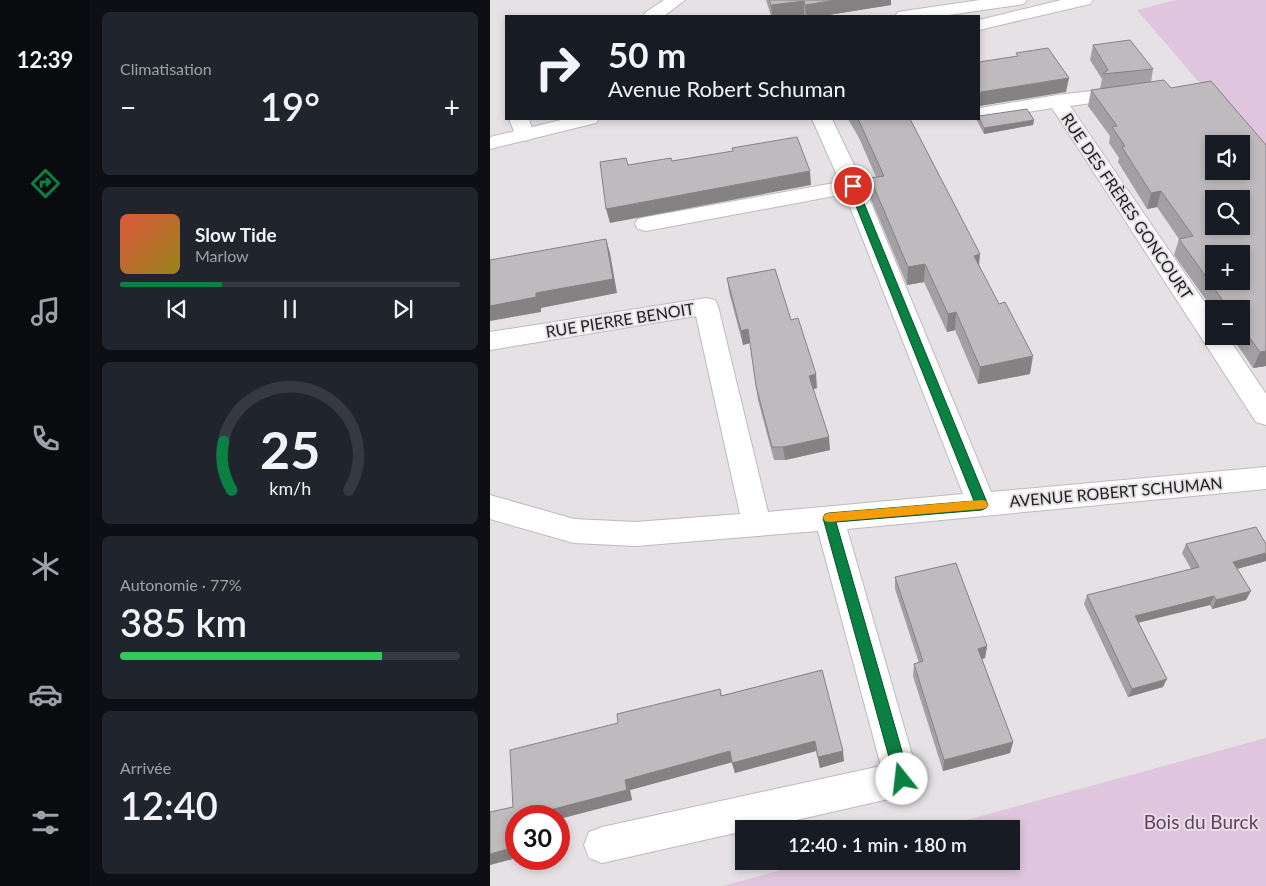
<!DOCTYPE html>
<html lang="fr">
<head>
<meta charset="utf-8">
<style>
	:root { --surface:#171b24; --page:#20242c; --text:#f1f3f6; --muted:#9ea1a6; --line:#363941; --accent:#0b8043 }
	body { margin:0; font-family:Lato,sans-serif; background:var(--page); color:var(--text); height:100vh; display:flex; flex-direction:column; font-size:19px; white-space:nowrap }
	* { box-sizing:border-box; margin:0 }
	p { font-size:16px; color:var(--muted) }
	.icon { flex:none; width:28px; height:28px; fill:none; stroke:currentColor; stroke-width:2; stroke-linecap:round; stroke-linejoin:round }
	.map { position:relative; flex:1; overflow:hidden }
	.details { display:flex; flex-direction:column; gap:12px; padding:12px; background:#0d0f14; width:400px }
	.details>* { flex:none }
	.hud { position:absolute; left:15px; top:15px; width:475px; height:105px; border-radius:0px; box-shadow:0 2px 8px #0003; background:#171b24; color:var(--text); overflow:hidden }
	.controls { position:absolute; left:715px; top:135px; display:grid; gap:10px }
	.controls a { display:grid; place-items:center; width:45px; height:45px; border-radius:0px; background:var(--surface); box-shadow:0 2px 8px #0003; font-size:25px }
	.speed { position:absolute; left:15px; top:805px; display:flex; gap:10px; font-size:25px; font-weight:700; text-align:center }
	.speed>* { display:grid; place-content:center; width:65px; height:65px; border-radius:50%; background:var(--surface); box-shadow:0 2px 8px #0003; line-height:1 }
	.speed .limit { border:8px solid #d22; background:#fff; color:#111 }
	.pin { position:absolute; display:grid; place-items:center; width:42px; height:42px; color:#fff; margin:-21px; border:2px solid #fff; border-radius:50%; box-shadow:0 1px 5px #0007 }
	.me { position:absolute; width:55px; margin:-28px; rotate:344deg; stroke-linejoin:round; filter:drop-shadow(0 0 4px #0008) }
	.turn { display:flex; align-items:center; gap:18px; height:105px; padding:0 20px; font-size:22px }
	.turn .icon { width:65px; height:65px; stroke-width:2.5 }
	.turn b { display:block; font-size:35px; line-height:42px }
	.big { font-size:38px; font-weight:600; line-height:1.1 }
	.details .card { flex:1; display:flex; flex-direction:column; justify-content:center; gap:8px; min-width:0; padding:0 18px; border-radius:8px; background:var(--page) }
	.details .dial { align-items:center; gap:0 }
	.dial svg { height:130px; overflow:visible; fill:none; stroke:var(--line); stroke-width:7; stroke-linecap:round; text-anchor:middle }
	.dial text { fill:var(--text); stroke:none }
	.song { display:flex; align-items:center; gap:15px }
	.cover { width:60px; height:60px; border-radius:8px; background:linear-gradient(135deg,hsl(10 70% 55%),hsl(50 70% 35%)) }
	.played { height:5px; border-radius:2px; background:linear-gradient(90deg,var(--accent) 30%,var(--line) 30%) }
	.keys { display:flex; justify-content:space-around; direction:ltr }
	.heat { display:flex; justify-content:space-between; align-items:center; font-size:28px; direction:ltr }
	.charge { height:8px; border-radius:4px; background:linear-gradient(90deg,#34c759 77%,var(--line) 0) }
	.trip { position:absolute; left:245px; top:820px; width:285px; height:50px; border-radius:0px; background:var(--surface); box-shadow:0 2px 8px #0003; font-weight:600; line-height:50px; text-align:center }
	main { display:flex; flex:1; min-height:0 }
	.dock { display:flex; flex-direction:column; width:90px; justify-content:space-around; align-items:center; background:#090b0e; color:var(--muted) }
	.dock .icon { width:35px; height:35px }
	.dock .active { color:var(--accent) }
	.dock b { font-size:22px; color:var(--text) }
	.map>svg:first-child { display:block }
</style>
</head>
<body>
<main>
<nav class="dock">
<b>12:39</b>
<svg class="icon active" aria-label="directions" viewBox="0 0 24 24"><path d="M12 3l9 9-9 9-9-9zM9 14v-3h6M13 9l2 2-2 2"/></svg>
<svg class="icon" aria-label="music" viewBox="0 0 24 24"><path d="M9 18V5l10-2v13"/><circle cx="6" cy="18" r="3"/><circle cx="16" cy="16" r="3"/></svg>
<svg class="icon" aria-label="phone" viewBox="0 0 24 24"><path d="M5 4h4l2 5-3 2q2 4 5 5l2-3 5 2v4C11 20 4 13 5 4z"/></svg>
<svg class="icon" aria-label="climate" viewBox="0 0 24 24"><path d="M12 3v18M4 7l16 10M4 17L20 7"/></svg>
<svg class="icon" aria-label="car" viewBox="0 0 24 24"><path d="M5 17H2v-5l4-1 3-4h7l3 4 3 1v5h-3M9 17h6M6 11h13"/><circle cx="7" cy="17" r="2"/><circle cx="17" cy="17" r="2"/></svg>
<svg class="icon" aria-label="filters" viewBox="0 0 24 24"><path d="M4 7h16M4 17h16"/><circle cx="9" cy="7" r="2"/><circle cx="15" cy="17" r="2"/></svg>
</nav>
<section class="details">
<div class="card"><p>Climatisation</p>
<div class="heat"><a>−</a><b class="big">19°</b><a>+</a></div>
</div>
<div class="card">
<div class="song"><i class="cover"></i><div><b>Slow Tide</b><p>Marlow</p></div></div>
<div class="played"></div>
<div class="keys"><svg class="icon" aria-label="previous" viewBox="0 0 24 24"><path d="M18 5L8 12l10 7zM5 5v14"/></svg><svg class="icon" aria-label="pause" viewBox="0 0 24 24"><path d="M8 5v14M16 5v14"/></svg><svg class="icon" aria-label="next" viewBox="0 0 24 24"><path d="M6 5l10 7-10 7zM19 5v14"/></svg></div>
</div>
<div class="card dial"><svg viewBox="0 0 100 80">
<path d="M14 69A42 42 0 1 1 86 69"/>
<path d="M14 69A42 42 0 0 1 9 39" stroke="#0b8043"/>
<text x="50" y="56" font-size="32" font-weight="700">25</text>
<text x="50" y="72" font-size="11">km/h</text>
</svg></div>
<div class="card"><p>Autonomie · 77%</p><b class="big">385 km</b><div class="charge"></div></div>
<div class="card"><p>Arrivée</p><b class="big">12:40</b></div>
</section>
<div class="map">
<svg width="776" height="886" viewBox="0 0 776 886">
	<rect width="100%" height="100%" fill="#e5e1e4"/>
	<g fill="#dfc5dd">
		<polygon points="686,0 776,0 776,160 647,10"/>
		<polygon points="776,738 776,886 233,886 324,861 521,861 521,829 444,829"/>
	</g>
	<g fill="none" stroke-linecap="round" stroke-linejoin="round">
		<g stroke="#bebabd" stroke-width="2">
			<g id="minor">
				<polygon points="174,0 195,0 174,16 153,16 156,12"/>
				<polygon points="490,0 537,0 534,4 528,5 451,16 405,16 408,12 414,11"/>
				<polygon points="637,87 644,89 647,93 644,97 580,106 724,316 724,336 737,336 776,394 776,425 766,422 562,108 490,120 485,119 489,119 490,108 567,95"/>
				<polygon points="19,119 39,119 44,135 41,139 34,141 27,139"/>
				<polygon points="322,119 342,119 374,186 501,492 776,467 776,489 357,529 429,779 424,791 412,796 266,829 254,829 254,831 112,863 99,858 94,845 99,832 112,827 391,766 328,531 146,546 84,543 0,519 0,495 84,519 146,522 250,514 206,316 0,350 0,332 216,298 225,300 228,306 278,512 473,494 355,194 156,231 148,229 145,224 148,219 156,217 350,182"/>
			</g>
		</g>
		<g stroke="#bebabd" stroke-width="2">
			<g id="secondary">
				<polygon points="571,0 603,0 600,4 489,30 489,20"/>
				<polygon points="75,119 109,119 106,123 0,149 0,137"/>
			</g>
		</g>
		<use href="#minor" fill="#fff" fill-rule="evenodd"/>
		<use href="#secondary" fill="#fff" fill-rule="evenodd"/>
	</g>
	<g fill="#a3a0a3">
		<polygon points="276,0 401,0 401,5 332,16 315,16 314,15 303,16 281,16"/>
		<polygon points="603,45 663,69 661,82 681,88 776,145 776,366 763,368 741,336 751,336 751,309 724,309 724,311 684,255 689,239 667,207 657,209 628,162 629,158 619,143 620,136 598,106 601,90 610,89 612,79 600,60"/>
		<polygon points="358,119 420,119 490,254 489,265 540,374 488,384 465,330 457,332 434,282 417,285 380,197 380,178 386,177 369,138"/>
		<polygon points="487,119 489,119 544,120 543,125 494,134 487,121"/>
		<polygon points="237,278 301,320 327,388 323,389 340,450 295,460 284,460 268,400 260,343 253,345 239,292"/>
		<polygon points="696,544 776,544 776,561 747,569 756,600 722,609 720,605 648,623 673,687 638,697 594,604 597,595 701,569 692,553"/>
		<polygon points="405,577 497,646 495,658 492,659 523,742 520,753 453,771 423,676 424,664 429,663 405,589"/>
		<polygon points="332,670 354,761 330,768 326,751 245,773 242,762 140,790 142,800 69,819 69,816 26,816 26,858 0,865 23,807 128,723 230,689 232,696"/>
	</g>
	<g fill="#858284">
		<polygon points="346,0 401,0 401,5 332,16 316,16 315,5"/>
		<polygon points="314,1 314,15 303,16 282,16 281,5"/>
		<polygon points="579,78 576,92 490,106 489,110 489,102 491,92"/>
		<polygon points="544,120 543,125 494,134 494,128"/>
		<polygon points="320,171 321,185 120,223 116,209"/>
		<polygon points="671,191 667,207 657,209 661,193"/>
		<polygon points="116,239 120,253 127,293 51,308 51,312 0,321 0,306"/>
		<polygon points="490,254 488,273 484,256"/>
		<polygon points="435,264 434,282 417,285 418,267"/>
		<polygon points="466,312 465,330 457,332 458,314"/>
		<polygon points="258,329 260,343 253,345 251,331"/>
		<polygon points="776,351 776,366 763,368 770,352"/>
		<polygon points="543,356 540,374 488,384 490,367"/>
		<polygon points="326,374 327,388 320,390 319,376"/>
		<polygon points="339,437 340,450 295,460 293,447"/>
		<polygon points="776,553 776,561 739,571 743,562"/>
		<polygon points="761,591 756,600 722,609 726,600"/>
		<polygon points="724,596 720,605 642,624 645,616"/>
		<polygon points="497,646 495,658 486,661 488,649"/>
		<polygon points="677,679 673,687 638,697 642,689"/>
		<polygon points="325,741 326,751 245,773 242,763"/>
		<polygon points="523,742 520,753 453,771 454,760"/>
		<polygon points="240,751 243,762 140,790 142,800 69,819 69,816 56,816 56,811 135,780"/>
		<polygon points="353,751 354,761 330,768 328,757"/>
		<polygon points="26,847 26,858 0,865 0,854"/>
	</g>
	<g fill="#bebabd" stroke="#858284" fill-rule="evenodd">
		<polygon points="279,0 346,0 315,5 314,1 281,5"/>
		<polygon points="640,40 663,69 613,74 618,70 603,45"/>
		<polygon points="558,48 579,78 491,92 489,102 489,62 528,56 526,53"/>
		<path d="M674 80 681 88 721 81 776 145V351L770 352 751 326V309H739L689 239 703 236 671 191 661 193 632 147 635 146 622 127 627 126 601 90ZM724 144H751V171H724ZM724 199H751V226H724ZM724 254H751V281H724Z"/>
		<polygon points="537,109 544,120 494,128 489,118 489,116"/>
		<polygon points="368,119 420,119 490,254 484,256 509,304 515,302 543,356 490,367 466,312 458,314 435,264 418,267 380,178 394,176"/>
		<polygon points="307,137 320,171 116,209 110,162 136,158 138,165 181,158 182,161 243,151 242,148"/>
		<polygon points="116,239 123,279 46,293 46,297 0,306 0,260"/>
		<polygon points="285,269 301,320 308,318 326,374 319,376 339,437 293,447 282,447 266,386 258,329 251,331 237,278"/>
		<polygon points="766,527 776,544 776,553 743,562 761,591 726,600 724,596 645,616 677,679 642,689 597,595 709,567 696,544"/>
		<polygon points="466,563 497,646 488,649 523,742 454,760 424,664 433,661 405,577"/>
		<polygon points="332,670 353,751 328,757 325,741 242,763 240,751 135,780 137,790 56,811 56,816 26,816 26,847 0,854 0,812 23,807 20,750 128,723 127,714 230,689 231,696"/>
	</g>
	<polygon fill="#0b8043" stroke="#07532c" points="363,183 367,186 498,505 496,508 492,510 346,522 420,779 417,784 412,786 407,784 405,779 333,518 335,514 339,513 484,501 358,186"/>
	<polygon fill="#f59e0b" points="492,500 496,501 498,505 496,508 492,509 339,522 335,521 333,518 335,514 339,513"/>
	<g text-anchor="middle" stroke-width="4" stroke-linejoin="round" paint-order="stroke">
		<g font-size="16" fill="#212021" stroke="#e5e1e4">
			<text transform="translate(637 206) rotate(56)" y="6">RUE DES FRÈRES GONCOURT</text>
			<text transform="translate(130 320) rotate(-9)" y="6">RUE PIERRE BENOIT</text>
			<text transform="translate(626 492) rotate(-5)" y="6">AVENUE ROBERT SCHUMAN</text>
		</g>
		<g font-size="19" fill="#6a3868" stroke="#e5e1e4">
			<text x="711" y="829">Bois du Burck</text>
		</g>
	</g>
</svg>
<div class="controls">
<a><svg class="icon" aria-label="sound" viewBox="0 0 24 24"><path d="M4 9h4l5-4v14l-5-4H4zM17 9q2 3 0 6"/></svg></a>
<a><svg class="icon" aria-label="search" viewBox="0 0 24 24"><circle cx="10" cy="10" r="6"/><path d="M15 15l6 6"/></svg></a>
<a>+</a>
<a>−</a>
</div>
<div class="speed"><div class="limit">30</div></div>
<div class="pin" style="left:363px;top:186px;background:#d93025"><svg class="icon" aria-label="arrive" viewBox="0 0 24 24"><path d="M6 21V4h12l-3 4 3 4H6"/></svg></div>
<svg class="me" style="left:412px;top:779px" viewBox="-20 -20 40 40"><circle r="19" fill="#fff"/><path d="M0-13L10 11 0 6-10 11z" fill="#0b8043"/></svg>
<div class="trip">12:40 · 1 min · 180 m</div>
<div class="hud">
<div class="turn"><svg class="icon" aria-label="right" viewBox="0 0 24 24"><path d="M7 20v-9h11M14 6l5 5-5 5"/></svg><div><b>50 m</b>Avenue Robert Schuman</div></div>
</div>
</div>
</main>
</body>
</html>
